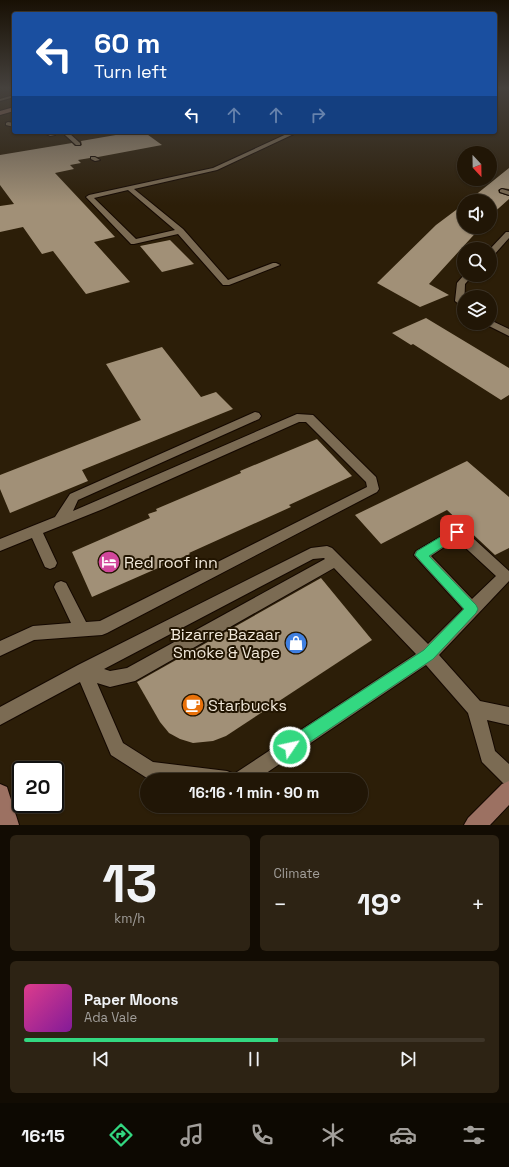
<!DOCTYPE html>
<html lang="en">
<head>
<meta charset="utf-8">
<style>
	:root { --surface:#211606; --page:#2d2314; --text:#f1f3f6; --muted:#a29f9b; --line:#3e3528; --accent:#33d881 }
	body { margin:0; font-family:"Space Grotesk",sans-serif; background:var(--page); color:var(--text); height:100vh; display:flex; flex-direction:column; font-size:15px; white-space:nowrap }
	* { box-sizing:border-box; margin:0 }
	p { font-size:13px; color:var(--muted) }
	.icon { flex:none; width:22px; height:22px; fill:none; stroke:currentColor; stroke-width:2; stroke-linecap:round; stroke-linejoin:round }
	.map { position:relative; height:825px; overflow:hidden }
	.details { display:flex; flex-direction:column; gap:10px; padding:10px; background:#120c03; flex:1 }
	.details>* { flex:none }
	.banner { position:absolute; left:12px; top:12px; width:485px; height:122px; border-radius:4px; box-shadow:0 1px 3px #0004,0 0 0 1px var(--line); background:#1a4fa0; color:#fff; overflow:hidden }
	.needle { width:26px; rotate:158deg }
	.fabs { position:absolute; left:457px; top:146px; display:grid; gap:8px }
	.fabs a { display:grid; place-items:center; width:40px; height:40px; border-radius:50%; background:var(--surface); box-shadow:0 1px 3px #0004,0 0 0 1px var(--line); font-size:20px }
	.speed { position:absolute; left:12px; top:761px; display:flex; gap:8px; font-size:20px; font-weight:700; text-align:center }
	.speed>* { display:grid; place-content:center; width:52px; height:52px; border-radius:50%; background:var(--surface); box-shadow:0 1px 3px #0004,0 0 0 1px var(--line); line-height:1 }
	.speed .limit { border:2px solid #111; border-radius:6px; background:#fff; color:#111 }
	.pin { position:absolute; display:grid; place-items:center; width:34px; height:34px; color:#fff; margin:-17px; border-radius:8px; box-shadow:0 2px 6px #0006 }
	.me { position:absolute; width:44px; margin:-22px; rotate:56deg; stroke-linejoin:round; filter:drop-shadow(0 0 3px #0008) }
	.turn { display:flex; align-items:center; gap:14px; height:84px; padding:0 16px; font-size:18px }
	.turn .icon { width:52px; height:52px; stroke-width:2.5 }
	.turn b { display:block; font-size:28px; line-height:34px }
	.lanes { display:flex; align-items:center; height:38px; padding:0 16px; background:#0003; justify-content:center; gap:20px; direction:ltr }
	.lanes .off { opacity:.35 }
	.big { font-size:30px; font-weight:800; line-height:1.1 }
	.details .card { flex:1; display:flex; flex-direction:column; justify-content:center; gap:6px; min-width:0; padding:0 14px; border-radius:6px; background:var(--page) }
	.details .dial { align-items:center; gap:0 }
	.dial b { font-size:52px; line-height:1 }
	.song { display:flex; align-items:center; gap:12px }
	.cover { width:48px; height:48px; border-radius:6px; background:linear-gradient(135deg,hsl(330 70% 55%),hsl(290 70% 35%)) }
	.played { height:4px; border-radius:2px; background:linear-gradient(90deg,var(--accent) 55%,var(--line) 55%) }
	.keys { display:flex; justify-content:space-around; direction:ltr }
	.heat { display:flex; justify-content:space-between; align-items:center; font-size:22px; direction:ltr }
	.details .tiles { flex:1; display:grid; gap:10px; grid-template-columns:1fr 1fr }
	.card:last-child { grid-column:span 2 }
	.trip { position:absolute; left:140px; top:773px; width:228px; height:40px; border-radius:20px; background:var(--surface); box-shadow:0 1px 3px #0004,0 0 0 1px var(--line); font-weight:800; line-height:40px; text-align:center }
	.tabs { display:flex; height:64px; justify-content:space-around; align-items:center; background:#0d0902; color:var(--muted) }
	.tabs .icon { width:28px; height:28px }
	.tabs .on { color:var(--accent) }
	.tabs b { font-size:18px; color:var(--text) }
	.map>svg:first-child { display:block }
</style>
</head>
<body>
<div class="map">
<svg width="509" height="825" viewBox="0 0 509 825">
	<rect width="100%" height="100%" fill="#2c1e08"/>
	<g fill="#a19077">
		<polygon points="133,132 144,132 162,145 98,157 91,156 90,158 78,160 81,163 70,165 74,169 55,173 115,237 94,242 130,282 86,294 53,251 42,254 23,227 0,232 0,206 14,204 0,185 0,155 72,143 75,146 80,146 82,145 81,141"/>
		<polygon points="509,168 509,189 502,188 498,190 499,193 509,196 509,199 490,216 490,201 468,201"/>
		<polygon points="464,204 464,227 481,227 429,284 449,295 420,307 377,283 436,225"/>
		<polygon points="170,240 194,264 162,272 140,246"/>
		<polygon points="426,318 509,368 509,395 501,400 413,344 411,345 392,333"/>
		<polygon points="162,347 201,397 216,392 233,409 82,470 88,481 10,513 0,489 0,475 141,420 106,364"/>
		<polygon points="317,439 352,476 289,505 291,507 189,553 190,554 92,597 72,552 150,518 148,514 157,511 156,509 241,473 240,471"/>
		<polygon points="467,461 509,497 509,548 495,555 447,510 381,544 355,515"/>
		<polygon points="321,578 372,640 226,736 213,741 193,743 180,739 169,733 160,722 137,682"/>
	</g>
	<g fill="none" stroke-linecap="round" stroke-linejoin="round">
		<g stroke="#140800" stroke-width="2">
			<g id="lane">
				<polygon points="14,95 14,97 0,101 0,99"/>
				<polygon points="8,122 14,123 14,127 6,125 6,123"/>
				<polygon points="43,132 50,132 55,135 50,136"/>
				<path d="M291 132H298L217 170 134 189 183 229 228 280 273 263H276L280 265 229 285H223L178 234 134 244H131L86 197 89 195 213 168ZM128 190 175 230 136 239 94 198Z"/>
				<polygon points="65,133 69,133 80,143 80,145 76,145 65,135"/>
				<polygon points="91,157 95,157 100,160 95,161 91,159"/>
				<polygon points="502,189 509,191 509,195 500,192 500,190"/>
				<polygon points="506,232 509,232 509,238 493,256 490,256 490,249"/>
				<polygon points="464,275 473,275 465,284 464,308 455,301 457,283"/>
				<polygon points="490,320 509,329 509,336 487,325 485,323 490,323"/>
				<polygon points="255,412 259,413 261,416 259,419 78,500 73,511 297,414 313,415 376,477 379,489 377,492 107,633 102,635 34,640 0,656 0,641 33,626 71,623 54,587 56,583 61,581 66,583 86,622 100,621 367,487 366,482 306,422 299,422 103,509 43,533 57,563 55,567 50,569 45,567 32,538 0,551 0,539 55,517 70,494"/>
				<path d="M457 527 462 528 509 571V581L439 655 480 701 509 707V725L487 720 495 751 509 764V786L503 783 482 762 468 713 426 665 256 780H150L111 755 80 682 0 725V707L78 665 311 548 327 546 332 548 428 644 463 609 414 555 416 551ZM456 539 496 576 472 599 431 556ZM324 558 325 559 127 668 110 671 104 669 313 559ZM334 568 416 654 234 774 227 771 153 762 123 743 97 683 110 687 135 681Z"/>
			</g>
		</g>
		<g stroke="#140800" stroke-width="2">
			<g id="secondary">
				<polygon points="14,107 14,111 0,115 0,111"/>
				<polygon points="509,781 509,805 490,825 464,825 468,818 502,784"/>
				<polygon points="0,784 7,787 19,825 0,825"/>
			</g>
		</g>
		<use href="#lane" fill="#7b6b53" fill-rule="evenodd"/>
		<use href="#secondary" fill="#9c7162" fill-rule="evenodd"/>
	</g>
	<linearGradient id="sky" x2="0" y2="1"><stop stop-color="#181004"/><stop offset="0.43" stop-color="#45413d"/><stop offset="1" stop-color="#45413d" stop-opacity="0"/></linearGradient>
	<rect width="509" height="205" fill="url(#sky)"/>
	<polygon fill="#33d881" stroke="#218c54" points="457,527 461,529 463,532 461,535 429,556 476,605 478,609 476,613 433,659 295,752 290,754 285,752 283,747 285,741 424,650 464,609 415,555 417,551"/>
	<defs>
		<g id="hotel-disc" transform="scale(1.15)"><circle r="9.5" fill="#d1479c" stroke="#221501"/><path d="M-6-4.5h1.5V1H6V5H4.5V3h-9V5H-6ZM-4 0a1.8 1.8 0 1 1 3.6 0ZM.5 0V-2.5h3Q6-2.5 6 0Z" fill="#fff"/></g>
		<g id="shop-disc" transform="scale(1.15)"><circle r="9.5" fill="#3f7fe0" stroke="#221501"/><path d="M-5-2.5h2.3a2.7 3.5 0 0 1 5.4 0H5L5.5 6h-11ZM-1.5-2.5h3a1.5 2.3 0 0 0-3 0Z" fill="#fff"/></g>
		<g id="cafe-disc" transform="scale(1.15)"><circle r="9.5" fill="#e8710a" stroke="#221501"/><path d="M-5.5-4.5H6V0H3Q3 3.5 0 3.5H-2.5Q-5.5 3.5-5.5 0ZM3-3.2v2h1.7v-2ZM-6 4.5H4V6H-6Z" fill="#fff"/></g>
	</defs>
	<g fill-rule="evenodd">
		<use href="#hotel-disc" x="109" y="562"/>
		<use href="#shop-disc" x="296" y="643"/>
		<use href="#cafe-disc" x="193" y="705"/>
	</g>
	<g text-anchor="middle" stroke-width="4" stroke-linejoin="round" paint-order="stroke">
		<g font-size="16" fill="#f1e8da" stroke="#221501" text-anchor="start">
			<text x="124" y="568">Red roof inn</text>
			<text x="280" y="640" text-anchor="end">Bizarre Bazaar<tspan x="280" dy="18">Smoke &amp; Vape</tspan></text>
			<text x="208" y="711">Starbucks</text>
		</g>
	</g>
</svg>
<div class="fabs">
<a><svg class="needle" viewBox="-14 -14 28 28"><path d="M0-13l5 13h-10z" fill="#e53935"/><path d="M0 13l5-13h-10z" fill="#a29f9b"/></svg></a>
<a><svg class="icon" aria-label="sound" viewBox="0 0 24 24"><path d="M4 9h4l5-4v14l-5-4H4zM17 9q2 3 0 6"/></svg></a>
<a><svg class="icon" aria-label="search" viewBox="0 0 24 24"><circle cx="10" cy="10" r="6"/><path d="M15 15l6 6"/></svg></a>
<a><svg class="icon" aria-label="layers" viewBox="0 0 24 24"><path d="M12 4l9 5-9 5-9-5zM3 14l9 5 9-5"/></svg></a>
</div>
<div class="speed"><div class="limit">20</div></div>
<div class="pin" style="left:457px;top:532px;background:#d93025"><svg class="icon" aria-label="arrive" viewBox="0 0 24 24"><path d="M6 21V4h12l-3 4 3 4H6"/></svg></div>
<svg class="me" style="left:290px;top:747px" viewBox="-20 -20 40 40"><circle r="17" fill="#33d881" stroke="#fff" stroke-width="3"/><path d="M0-11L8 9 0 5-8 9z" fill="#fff"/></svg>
<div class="trip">16:16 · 1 min · 90 m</div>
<div class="banner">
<div class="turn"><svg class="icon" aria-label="left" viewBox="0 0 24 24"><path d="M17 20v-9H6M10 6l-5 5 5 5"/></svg><div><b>60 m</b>Turn left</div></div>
<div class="lanes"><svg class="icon" aria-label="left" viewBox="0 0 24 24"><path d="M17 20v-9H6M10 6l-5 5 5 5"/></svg><svg class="icon off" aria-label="ahead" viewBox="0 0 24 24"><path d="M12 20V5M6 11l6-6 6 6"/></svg><svg class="icon off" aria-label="ahead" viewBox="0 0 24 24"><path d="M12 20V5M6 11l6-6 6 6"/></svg><svg class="icon off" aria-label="right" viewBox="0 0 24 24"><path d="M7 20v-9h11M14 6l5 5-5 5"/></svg></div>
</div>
</div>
<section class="details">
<div class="tiles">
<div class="card dial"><b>13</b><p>km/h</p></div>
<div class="card"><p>Climate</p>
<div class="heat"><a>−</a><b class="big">19°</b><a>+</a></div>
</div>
<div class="card">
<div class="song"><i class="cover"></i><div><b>Paper Moons</b><p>Ada Vale</p></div></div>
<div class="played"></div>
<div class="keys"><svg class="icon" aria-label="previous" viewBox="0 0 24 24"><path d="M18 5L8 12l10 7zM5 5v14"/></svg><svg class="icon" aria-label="pause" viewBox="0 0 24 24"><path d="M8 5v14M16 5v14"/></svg><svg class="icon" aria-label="next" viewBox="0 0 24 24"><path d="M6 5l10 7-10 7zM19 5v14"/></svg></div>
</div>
</div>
</section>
<nav class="tabs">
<b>16:15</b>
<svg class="icon on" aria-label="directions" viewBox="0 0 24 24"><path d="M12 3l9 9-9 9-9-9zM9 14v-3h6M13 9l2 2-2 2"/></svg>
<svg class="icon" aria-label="music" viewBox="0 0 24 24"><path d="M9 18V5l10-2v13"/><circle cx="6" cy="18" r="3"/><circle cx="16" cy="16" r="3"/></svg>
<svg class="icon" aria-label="phone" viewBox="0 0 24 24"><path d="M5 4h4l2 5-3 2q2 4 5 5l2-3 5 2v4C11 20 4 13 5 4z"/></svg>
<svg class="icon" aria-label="climate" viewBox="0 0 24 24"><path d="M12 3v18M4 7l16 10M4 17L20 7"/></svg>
<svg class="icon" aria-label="car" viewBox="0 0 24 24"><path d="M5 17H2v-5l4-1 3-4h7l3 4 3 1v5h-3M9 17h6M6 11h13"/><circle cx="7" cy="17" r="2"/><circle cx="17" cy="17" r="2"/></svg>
<svg class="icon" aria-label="filters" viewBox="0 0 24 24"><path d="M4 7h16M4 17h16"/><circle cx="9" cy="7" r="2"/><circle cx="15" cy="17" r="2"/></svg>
</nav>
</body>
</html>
